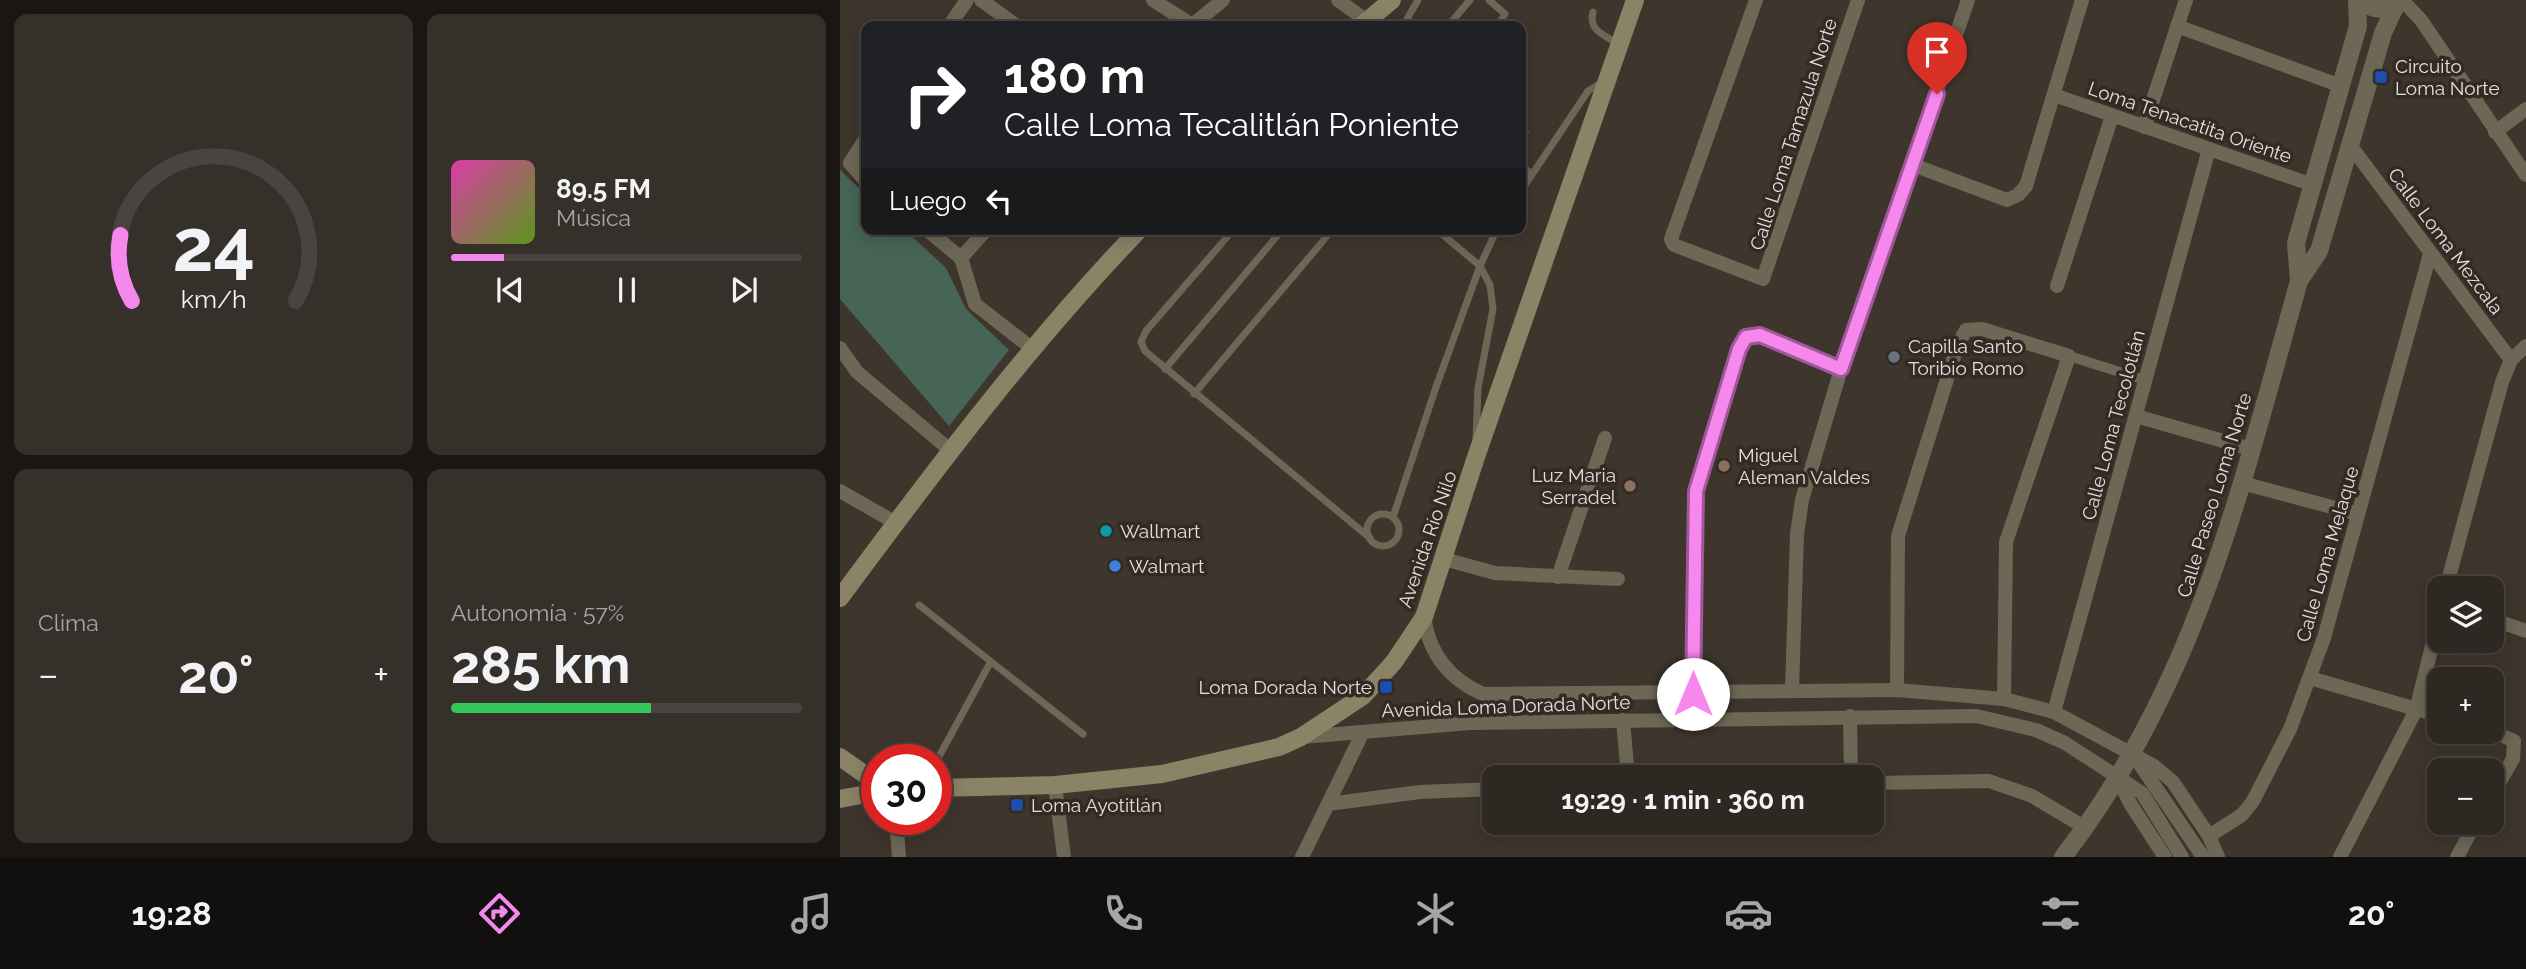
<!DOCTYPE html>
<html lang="es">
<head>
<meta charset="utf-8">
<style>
	:root { --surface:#2e2822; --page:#36302a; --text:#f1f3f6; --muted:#a7a6a5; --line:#494440; --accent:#f688ed }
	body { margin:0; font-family:Raleway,sans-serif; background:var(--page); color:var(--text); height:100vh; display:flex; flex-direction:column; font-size:26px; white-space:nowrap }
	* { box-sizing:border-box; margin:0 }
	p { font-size:23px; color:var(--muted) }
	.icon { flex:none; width:38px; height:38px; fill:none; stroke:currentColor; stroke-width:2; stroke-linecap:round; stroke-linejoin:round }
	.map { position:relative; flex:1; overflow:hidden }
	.drawer { display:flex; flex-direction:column; gap:14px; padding:14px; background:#191613; width:840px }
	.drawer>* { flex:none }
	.banner { position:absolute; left:21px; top:21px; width:665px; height:214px; border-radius:14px; box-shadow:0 4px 18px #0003,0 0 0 2px var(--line); background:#202124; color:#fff; overflow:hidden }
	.buttons { position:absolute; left:1587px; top:576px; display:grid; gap:14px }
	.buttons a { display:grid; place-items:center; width:77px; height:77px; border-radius:14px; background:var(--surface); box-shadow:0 4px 18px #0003,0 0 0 2px var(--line); font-size:35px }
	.speed { position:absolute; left:21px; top:744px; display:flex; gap:14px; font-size:35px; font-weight:700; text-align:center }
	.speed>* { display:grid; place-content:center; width:91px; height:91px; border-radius:50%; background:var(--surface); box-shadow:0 4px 18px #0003,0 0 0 2px var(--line); line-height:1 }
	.speed .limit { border:10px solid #d22; background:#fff; color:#111 }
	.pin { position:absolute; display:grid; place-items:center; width:60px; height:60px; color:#fff; margin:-72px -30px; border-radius:50% 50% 50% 0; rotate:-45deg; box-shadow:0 0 7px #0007 }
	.pin .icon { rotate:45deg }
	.me { position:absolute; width:77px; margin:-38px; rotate:0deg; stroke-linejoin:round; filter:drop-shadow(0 0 5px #0008) }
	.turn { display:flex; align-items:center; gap:24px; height:147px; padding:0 28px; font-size:32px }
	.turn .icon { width:91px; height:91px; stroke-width:2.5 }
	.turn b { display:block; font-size:49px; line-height:60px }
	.then { display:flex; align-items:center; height:66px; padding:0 28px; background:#0003; gap:14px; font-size:26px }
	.big { font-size:52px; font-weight:700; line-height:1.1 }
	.drawer .tile { flex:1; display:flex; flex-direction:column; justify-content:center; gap:10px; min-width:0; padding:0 24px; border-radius:14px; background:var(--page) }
	.drawer .dial { align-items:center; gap:0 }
	.dial svg { height:182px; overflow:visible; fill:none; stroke:var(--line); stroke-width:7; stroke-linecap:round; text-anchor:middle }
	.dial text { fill:var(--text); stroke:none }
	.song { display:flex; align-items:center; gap:21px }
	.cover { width:84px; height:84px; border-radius:10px; background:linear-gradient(135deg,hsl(320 70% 55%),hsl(90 70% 35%)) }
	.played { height:7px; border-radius:4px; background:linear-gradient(90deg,var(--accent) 15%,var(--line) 15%) }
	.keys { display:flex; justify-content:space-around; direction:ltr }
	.heat { display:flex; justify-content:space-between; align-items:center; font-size:38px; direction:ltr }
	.charge { height:10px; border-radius:5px; background:linear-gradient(90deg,#34c759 57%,var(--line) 0) }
	.drawer .tiles { flex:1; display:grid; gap:14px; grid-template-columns:repeat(2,1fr) }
	.trip { position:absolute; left:642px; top:765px; width:402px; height:70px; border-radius:14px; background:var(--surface); box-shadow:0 4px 18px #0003,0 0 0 2px var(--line); font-weight:700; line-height:70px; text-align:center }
	.dock { display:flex; height:112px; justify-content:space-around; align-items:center; background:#12100e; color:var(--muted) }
	.dock .icon { width:49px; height:49px }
	.dock .on { color:var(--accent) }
	.dock b { font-size:32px; color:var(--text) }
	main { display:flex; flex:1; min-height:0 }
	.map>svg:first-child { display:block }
</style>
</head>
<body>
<main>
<section class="drawer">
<div class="tiles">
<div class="tile dial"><svg viewBox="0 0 100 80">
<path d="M14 69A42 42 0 1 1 86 69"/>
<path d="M14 69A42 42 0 0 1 9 40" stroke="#f688ed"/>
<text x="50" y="56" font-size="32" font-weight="700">24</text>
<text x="50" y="72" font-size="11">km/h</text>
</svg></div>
<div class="tile">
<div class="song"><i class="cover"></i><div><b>89.5 FM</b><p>Música</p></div></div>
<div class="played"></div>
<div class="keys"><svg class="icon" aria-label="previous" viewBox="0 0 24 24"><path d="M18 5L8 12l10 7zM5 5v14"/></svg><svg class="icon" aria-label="pause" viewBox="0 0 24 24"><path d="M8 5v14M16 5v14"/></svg><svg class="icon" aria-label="next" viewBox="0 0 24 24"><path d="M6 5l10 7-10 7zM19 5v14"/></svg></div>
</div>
<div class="tile"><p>Clima</p>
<div class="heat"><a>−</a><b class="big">20°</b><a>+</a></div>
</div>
<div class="tile"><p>Autonomía · 57%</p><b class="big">285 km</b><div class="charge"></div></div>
</div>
</section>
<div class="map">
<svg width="1686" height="857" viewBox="0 0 1686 857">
	<rect width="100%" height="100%" fill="#3e352d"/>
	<polygon fill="#466556" points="0,170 26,195 26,229 64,229 106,268 126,309 169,350 109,426 0,299"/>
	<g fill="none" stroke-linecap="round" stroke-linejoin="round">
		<g stroke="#6d6855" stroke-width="7">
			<polyline points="649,0 665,14 658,26"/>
			<path d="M753 12C748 30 764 35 777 43"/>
			<polyline points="563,26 578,0"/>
			<polyline points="608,26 630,0"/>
			<polyline points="681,129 685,132 681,137"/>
			<polyline points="681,166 692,174"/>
			<polyline points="681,191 748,91 761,83"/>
			<polyline points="394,229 306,331 301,342 305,351 530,538"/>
			<polyline points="325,369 443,229"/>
			<polyline points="354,394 493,229"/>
			<polyline points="636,439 638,388 653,309 650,285 640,266 657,229"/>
			<circle cx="543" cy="530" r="16"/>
			<polyline points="553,517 596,387 640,266 596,229"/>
			<polyline points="79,605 243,734"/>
			<polyline points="96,762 150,663"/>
		</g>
		<polyline stroke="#6d6855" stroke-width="10" points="1229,356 1305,380"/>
		<g stroke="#6d6855" stroke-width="14">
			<polyline points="141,0 177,26"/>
			<polyline points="313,0 352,25"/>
			<polyline points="498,0 527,21"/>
			<polyline points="916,0 831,239 834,245 923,279 1018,0"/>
			<polyline points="1563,1 1581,20 1686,175"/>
			<polyline points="109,26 127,0"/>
			<polyline points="351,26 383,0"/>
			<polyline points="1337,26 1501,86"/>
			<polyline points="1214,95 1473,185"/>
			<polyline points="1304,127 1346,0"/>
			<polyline points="1655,132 1686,109"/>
			<polyline points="26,138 10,163 26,181"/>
			<polyline points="1510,145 1671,360"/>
			<polyline points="1073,165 1167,200 1178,195 1186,186 1242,0"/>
			<polyline points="86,229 121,258"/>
			<polyline points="121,258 135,304 194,350"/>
			<polyline points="121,258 147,229"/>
			<polyline points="1217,286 1272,116"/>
			<polyline points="0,348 17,372 110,450"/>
			<polyline points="1296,416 1411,449"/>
			<polyline points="1402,483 1518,514"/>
			<polyline points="0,491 56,523"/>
			<polyline points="604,559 655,573 778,579"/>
			<polyline points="718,577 765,438"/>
			<polyline points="1606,588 1662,382 1671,360 1686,346"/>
			<path d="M584 617C589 654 609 679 643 694L1057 690 1164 699 1214 712 1314 766 1333 782 1369 836 1378 857"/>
			<polyline points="1652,619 1686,631"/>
			<polyline points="1470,678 1600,716"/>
			<polyline points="952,690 957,534 962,500 1001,369 1128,0"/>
			<polyline points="1057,690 1058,536 1118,344 1126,330 1142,329 1229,356 1166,542 1164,699"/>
			<polyline points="853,694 856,491 899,349 906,337 920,335 1001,369"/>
			<polyline points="1214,712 1369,149"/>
			<polyline points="1010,716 1011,777"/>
			<polyline points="783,720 788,777"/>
			<polyline points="1652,731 1674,741 1673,759 1652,795"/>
			<polyline points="462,737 630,723 1136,716 1196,730 1225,743 1302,793 1342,857"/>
			<polyline points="1295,757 1363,857"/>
			<polyline points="1278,779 1291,805 1325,857"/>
			<polyline points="1032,783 1149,781 1192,796 1246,828"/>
			<polyline points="215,785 224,857"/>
			<polyline points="488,804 580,792 654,789"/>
			<polyline points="56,819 59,857"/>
			<polyline points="1369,836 1402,815 1413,801 1450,729 1484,638 1590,254"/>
			<polyline points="462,857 523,732"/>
			<polyline points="1500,857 1576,710 1600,614"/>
			<polyline points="1617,857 1636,822"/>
		</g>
		<g stroke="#6d6855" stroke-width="18">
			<path d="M1521 0C1533 11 1548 12 1562 2"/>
			<polyline points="1459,281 1456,243 1518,26 1517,0"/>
			<path d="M1223 857C1357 684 1401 487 1459 281L1479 251 1543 33 1555 7"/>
		</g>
		<g stroke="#8b8366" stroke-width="18">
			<polyline points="521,26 552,0"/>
			<path d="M0 598C94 471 190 343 300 229"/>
			<polyline points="0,757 37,783"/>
			<polyline points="96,788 215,785 322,774 439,747 461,737 523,696 554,662 584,617 636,457 795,0"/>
			<polyline points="0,799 37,792"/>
		</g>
	</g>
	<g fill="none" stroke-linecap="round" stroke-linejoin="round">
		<g stroke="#a0589a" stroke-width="18">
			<polyline id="route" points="853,694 856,491 899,349 906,337 920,335 1001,369 1097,94"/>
		</g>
		<use href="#route" stroke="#f688ed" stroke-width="12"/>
	</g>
	<g fill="#1a4fb4" stroke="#332a23" stroke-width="2.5">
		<rect x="1534" y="70" width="14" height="14" rx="3.5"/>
		<rect x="539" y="680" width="14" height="14" rx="3.5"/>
		<rect x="170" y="798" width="14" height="14" rx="3.5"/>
	</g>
	<circle fill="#6b7280" stroke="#332a23" stroke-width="2.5" cx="1054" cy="357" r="7"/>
	<g fill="#8d6e63" stroke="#332a23" stroke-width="2.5">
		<circle cx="884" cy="466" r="7"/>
		<circle cx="790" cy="486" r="7"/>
	</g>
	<circle fill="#0f9aa8" stroke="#332a23" stroke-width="2.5" cx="266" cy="531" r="7"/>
	<circle fill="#3f7fe0" stroke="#332a23" stroke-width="2.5" cx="275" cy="566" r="7"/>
	<g text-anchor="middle" stroke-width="7" stroke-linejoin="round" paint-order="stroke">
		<g font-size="19" fill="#e4ded9" stroke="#332a23" text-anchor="start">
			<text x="1555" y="73">Circuito<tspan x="1555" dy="22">Loma Norte</tspan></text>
			<text x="1068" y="353">Capilla Santo<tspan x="1068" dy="22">Toribio Romo</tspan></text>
			<text x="898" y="462">Miguel<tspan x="898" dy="22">Aleman Valdes</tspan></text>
			<text x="776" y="482" text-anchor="end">Luz Maria<tspan x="776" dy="22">Serradel</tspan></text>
			<text x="280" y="538">Wallmart</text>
			<text x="289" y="573">Walmart</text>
			<text x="532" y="694" text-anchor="end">Loma Dorada Norte</text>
			<text x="191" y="812">Loma Ayotitlán</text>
		</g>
		<g font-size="19" fill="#e4ded9" stroke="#332a23">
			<text transform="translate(1350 122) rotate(19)" y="7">Loma Tenacatita Oriente</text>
			<text transform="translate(953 134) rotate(-72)" y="7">Calle Loma Tamazula Norte</text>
			<text transform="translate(1606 241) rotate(53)" y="7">Calle Loma Mezcala</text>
			<text transform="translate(1273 425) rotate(-75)" y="7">Calle Loma Tecolotlán</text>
			<text transform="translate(1374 495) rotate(-73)" y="7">Calle Paseo Loma Norte</text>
			<text transform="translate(587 539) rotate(-71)" y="7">Avenida Río Nilo</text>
			<text transform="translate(1487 554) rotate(-74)" y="7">Calle Loma Melaque</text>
			<text transform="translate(666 706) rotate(-2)" y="7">Avenida Loma Dorada Norte</text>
		</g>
	</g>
</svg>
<div class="buttons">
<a><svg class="icon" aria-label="layers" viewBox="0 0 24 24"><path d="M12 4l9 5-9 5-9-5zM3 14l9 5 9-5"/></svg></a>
<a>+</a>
<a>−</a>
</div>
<div class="speed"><div class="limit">30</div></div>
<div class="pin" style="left:1097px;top:94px;background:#d93025"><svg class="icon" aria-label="arrive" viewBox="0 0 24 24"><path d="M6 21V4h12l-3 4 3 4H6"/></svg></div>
<svg class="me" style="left:853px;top:694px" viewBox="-20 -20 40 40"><circle r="19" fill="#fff"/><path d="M0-13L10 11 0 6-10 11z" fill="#f688ed"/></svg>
<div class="trip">19:29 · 1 min · 360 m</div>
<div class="banner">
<div class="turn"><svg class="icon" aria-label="right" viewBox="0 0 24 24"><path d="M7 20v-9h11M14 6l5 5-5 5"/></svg><div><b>180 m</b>Calle Loma Tecalitlán Poniente</div></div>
<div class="then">Luego<svg class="icon" aria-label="left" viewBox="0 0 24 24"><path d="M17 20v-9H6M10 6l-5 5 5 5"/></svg></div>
</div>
</div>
</main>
<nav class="dock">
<b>19:28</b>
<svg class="icon on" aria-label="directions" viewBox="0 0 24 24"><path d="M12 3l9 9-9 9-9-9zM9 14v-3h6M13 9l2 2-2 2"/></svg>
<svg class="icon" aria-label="music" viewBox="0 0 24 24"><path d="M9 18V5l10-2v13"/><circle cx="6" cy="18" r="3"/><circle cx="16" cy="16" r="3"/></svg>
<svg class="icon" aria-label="phone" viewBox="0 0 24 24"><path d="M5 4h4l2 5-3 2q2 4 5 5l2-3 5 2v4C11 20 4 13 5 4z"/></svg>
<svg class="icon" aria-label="climate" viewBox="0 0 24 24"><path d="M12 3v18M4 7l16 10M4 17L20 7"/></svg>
<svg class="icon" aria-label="car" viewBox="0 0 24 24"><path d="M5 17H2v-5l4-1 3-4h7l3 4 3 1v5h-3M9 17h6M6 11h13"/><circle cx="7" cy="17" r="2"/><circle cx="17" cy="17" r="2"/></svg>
<svg class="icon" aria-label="filters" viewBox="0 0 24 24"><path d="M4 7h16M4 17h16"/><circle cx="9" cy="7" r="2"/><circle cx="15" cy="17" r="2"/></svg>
<b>20°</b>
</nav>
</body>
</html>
